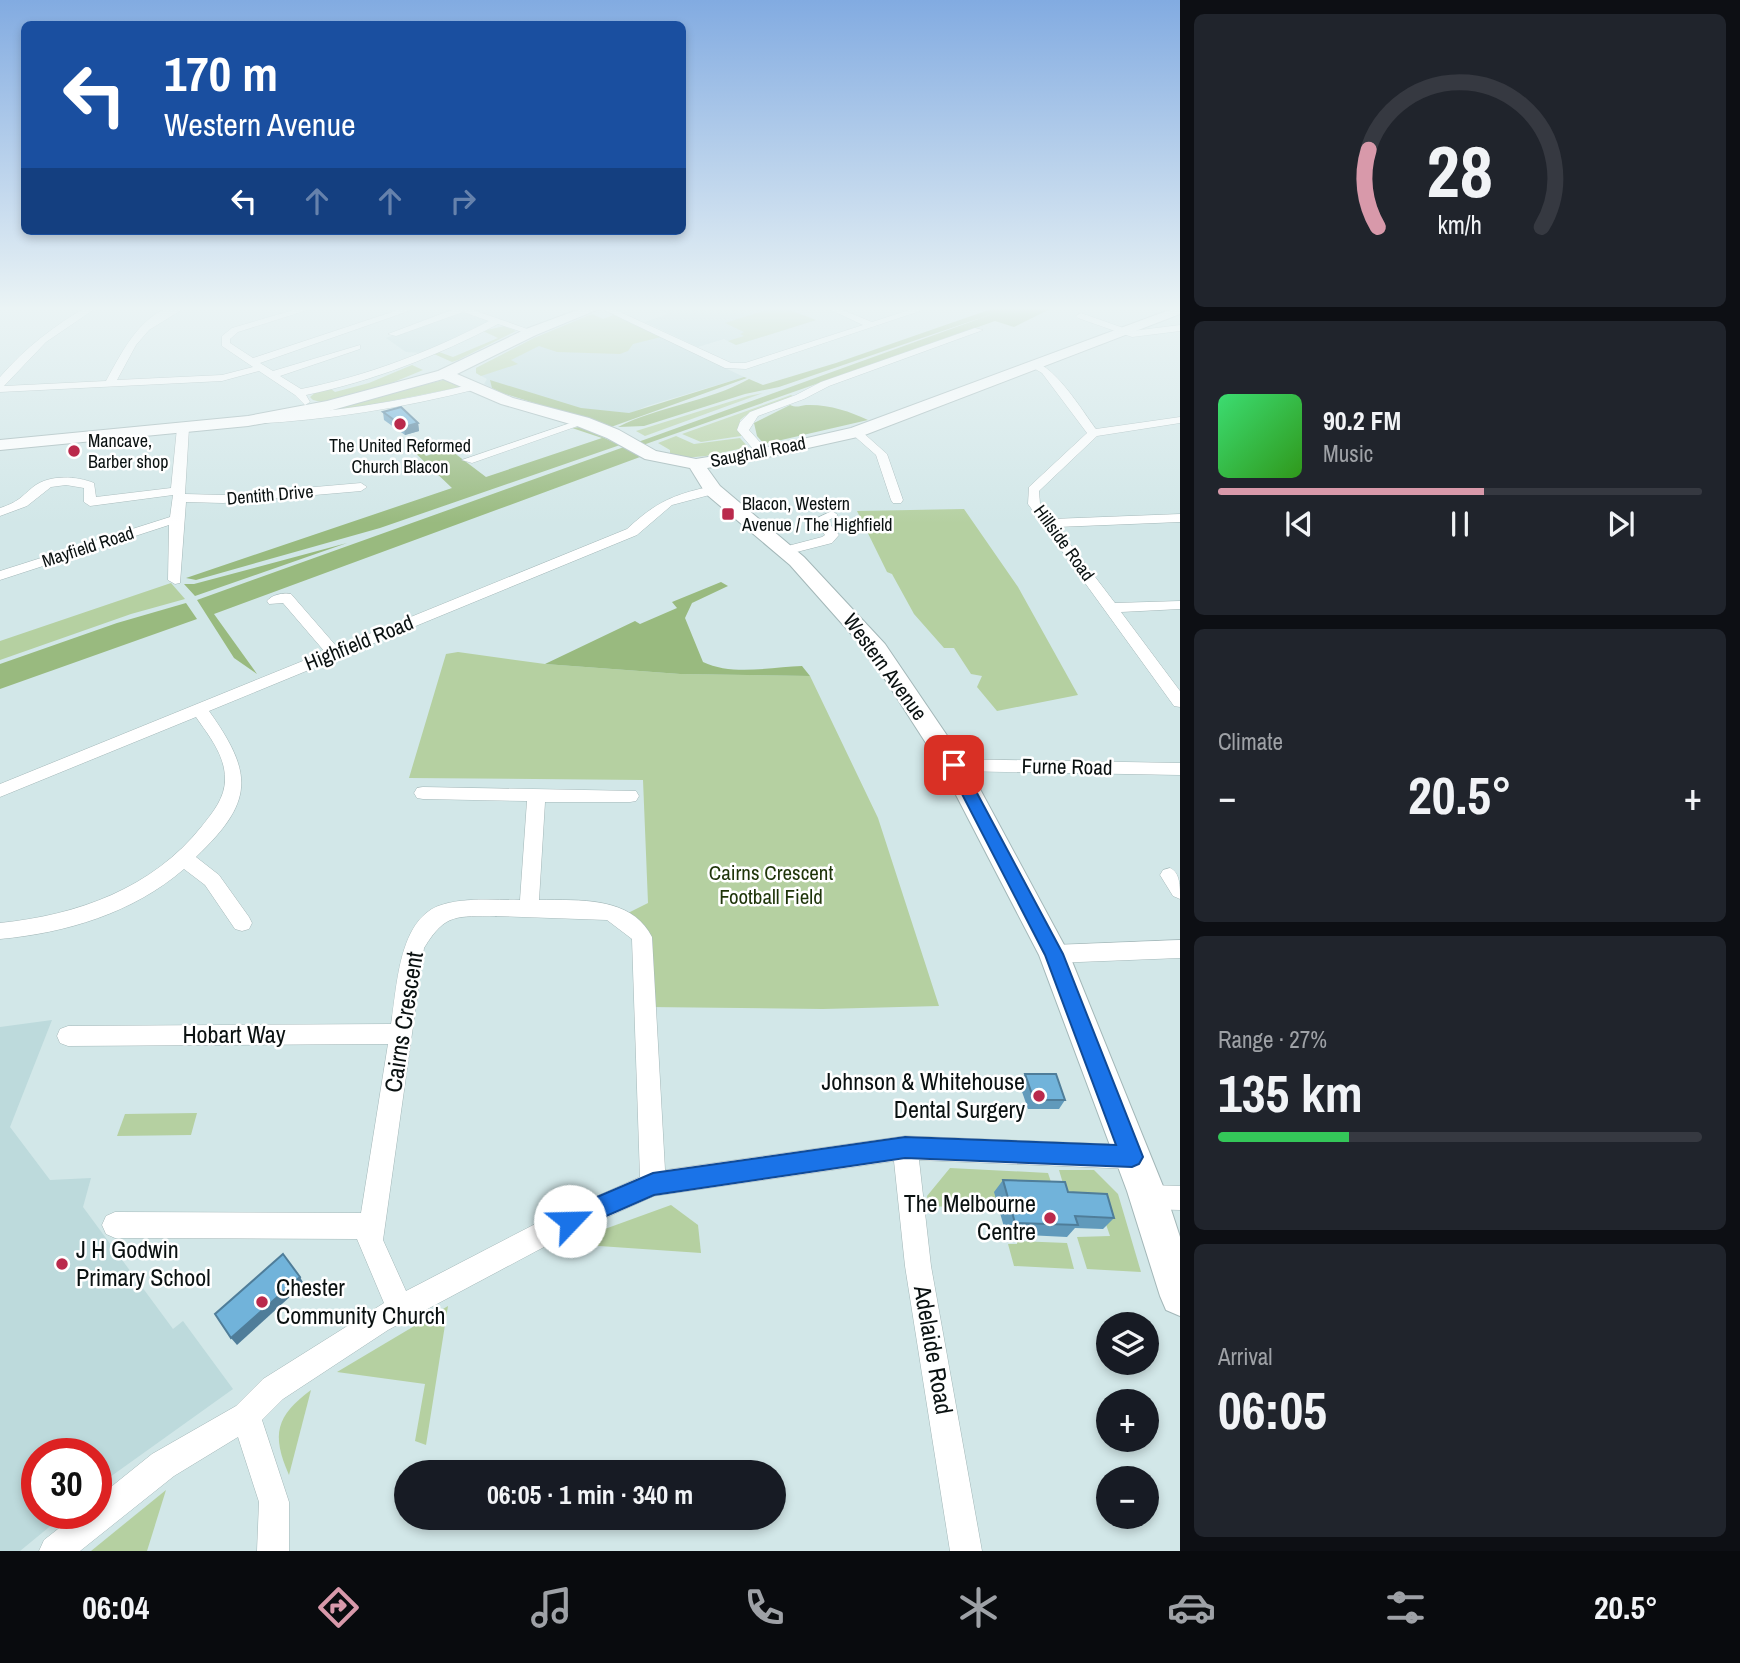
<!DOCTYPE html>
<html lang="en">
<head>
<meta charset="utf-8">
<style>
	:root { --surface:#171b24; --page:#20242c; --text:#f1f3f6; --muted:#9ea1a6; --line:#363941; --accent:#d899aa }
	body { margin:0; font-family:"Archivo Narrow",sans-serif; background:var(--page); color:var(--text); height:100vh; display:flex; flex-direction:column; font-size:26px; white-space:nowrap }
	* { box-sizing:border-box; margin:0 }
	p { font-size:23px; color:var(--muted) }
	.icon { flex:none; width:38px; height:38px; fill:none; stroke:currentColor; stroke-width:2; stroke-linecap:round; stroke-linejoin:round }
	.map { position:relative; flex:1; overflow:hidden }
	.sheet { display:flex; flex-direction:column; gap:14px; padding:14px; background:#0d0f14; width:560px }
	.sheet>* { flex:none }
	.banner { position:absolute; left:21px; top:21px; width:665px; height:214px; border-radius:10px; box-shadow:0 4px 10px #0003; background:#1a4fa0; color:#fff; overflow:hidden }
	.buttons { position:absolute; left:1096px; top:1312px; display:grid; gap:14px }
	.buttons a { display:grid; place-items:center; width:63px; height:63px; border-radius:50%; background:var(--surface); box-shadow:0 4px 10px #0003; font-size:35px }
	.speed { position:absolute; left:21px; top:1438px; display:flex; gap:14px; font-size:35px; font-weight:700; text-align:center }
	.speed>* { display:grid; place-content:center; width:91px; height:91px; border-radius:50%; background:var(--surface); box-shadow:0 4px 10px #0003; line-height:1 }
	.speed .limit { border:10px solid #d22; background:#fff; color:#111 }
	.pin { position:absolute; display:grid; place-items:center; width:60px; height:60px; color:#fff; margin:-30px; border-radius:14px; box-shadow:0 4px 10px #0006 }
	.me { position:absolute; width:77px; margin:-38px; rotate:66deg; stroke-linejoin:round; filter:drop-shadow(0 0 5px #0008) }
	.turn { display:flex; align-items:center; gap:24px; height:147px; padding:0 28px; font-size:32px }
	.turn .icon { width:91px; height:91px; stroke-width:2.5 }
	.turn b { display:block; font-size:49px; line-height:60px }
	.lanes { display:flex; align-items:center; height:66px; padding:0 28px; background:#0003; justify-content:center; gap:35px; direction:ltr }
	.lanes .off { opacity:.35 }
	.big { font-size:52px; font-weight:700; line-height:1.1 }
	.sheet .widget { flex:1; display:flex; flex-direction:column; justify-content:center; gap:10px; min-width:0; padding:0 24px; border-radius:10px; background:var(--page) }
	.sheet .dial { align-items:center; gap:0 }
	.dial svg { height:182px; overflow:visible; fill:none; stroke:var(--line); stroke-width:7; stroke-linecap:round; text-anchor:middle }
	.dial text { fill:var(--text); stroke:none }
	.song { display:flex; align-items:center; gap:21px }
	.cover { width:84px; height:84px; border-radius:10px; background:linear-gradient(135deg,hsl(140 70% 55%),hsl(110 70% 35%)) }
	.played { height:7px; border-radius:4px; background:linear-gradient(90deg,var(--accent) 55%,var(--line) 55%) }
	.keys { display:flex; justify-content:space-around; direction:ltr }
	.heat { display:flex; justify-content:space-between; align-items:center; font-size:38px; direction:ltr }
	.charge { height:10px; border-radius:5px; background:linear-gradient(90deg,#34c759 27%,var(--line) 0) }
	.trip { position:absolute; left:394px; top:1460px; width:392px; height:70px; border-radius:35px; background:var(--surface); box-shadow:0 4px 10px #0003; font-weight:700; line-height:70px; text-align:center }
	.tab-bar { display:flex; height:112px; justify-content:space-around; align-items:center; background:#090b0e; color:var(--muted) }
	.tab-bar .icon { width:49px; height:49px }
	.tab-bar .on { color:var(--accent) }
	.tab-bar b { font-size:32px; color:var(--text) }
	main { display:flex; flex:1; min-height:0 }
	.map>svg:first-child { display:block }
</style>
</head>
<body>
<main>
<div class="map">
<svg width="1180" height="1551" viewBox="0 0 1180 1551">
	<rect width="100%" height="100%" fill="#d2e7e8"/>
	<g fill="#bddadc">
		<polygon points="663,306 781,306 816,320 736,345 724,339 698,347 645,322 668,314 656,308"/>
		<polygon points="469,313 489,321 422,353 406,352 386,338 453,314"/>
		<polygon points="592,314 603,319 614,315 744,377 647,406 606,424 502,393 484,384 487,379 476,373 476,368 534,338"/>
		<polygon points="52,1020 10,1127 50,1180 91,1178 83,1207 173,1329 183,1321 233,1389 96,1487 96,1454 37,1454 37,1514 65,1514 20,1551 0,1551 0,1027"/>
	</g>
	<g fill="#b5d0a1">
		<polygon points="779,306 816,320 736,345 728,341 744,336 740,334 744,332 725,323"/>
		<polygon points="592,314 603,319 614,315 661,337 633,344 628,351 620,354 557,352 539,346 511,360 518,364 481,376 476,373 476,368 534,338"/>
		<polygon points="504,326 516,331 458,360 452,362 434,354 439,352 453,357 498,338 483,331"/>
		<polygon points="412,365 423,370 382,387 321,402 313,400 310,397 316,392 331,389 335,392 369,383"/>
		<polygon points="447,379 466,386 324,414 325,410"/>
		<polygon points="763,393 645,436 636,431 748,396"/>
		<polygon points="791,395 793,396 745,416 740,420 741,436 701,442 682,434"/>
		<polygon points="676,436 694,444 740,438 748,447 706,456 684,458 670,456 670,450 658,443"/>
		<polygon points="964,509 1018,587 1078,695 997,711 977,687 982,676 971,674 954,648 944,648 914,614 892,574 887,572 857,511"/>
		<polygon points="171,583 185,599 131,614 0,660 0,641"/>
		<polygon points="458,652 545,664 680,674 810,676 878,818 939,1006 823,1009 648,1007 647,981 624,915 648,903 643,780 409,778 446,654"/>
		<polygon points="197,1113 191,1135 117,1136 125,1114"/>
		<polygon points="950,1168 1048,1173 1055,1194 995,1192 999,1209 929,1206 927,1196"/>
		<polygon points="1059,1170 1094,1170 1118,1194 1141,1272 1087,1269 1077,1237 1110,1236 1098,1201 1067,1197"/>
		<polygon points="671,1205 698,1225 701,1253 570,1244 591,1234"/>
		<polygon points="1017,1241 1067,1243 1074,1269 1014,1266 1008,1244 1017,1244"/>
		<polygon points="448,1306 426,1445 415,1441 425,1384 337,1372"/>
		<path d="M311 1390 289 1475C271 1434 276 1416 311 1390Z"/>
		<polygon points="166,1490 147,1551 91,1551"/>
	</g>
	<g fill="#99ba7f">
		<path d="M1000 306H1056L1014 327 995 321 643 445 638 442 995 313 779 387 745 394 644 426 618 427C659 406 708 402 749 379L763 385 836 363Z"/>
		<polygon points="744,377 747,378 611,427 502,393 492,388 490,380 581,408 629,413"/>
		<path d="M790 405C797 408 799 406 806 405 828 404 849 411 868 420L764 444 757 436 754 423Z"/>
		<polygon points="580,427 620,445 380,528 196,580 186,578 452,488 409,447 416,445 426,456 449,449 486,477 602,438 572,428"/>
		<polygon points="624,447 640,457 214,614 257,674 234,658 197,600"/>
		<polygon points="347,543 195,596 184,584 194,584"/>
		<path d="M721 582 728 586 692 603 685 618 703 662C732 676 771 667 802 666L810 676 680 674 545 664 635 621 640 624 677 608 672 602Z"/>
		<polygon points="186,603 197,619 0,689 0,664 117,623"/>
	</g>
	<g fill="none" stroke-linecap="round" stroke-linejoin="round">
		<g stroke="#a3b7b8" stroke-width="1">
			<g id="street">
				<path d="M88 306H99L46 342 4 386 106 381C123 350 146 302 188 306L149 330 136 345 117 380 222 375 253 367 222 346V336L232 328 307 306H320L238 332 230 339V343L253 358 410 306H423L260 363 273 371 360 345V349L280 376 301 389C367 376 429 352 489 321L463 312 396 336 388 334 454 309 450 306H462L536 332 531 335 498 324C437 356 373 381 306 395L310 402 305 405 295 395 259 371 222 381 0 392V377C25 348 55 325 88 306Z"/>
				<polygon points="596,306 607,306 731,363 745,363 863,325 822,306 833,306 872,322 922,306 935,306 746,369 725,368"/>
				<polygon points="1081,313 1132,331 1180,325 1180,331 1132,337 1078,318 1076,316"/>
				<polygon points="975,328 983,330 829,386 804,399 758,416 749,430 767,450 767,456 759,456 737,430 740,422 750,412 796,395 821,382"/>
				<path d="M1030 362C1052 360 1083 412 1096 429L1180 417V423L1097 436 1039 491 1040 504 1052 519 1180 514V522L1057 527 1115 603 1180 601V609L1121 612 1180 691V707L1174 706 1028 504 1029 487 1087 433 1042 373 1030 366Z"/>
				<path d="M473 384 477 385V389C402 408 328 420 251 424L245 421 251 418C327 413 399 402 473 384Z"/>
				<polygon points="579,420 589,422 472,463 462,460"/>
				<path d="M183 425 189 428 185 494 223 495 361 483 367 487 361 491 223 503 186 502 180 583 175 584 168 580 169 525 0 580V571L170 517 173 495 90 506 84 502V488L66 485 51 487 27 506 0 516V508C18 502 20 498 33 487 49 474 77 476 94 483L96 497 171 488 177 428Z"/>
				<polygon points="852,430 860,430 887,454 903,500 901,503 893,503 891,500 876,455 852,434"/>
				<path d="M713 486 717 487V493L672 505 637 535 209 711C254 774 254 802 196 857L219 875 249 917 252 923 249 929 242 931 235 929 205 885 184 869C133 913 66 933 0 939V923C77 915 152 889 202 826 213 812 225 798 225 779 225 755 209 736 196 717L0 797V784L325 652 283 603 269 604 267 601C271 595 284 592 291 594L337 647 627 529C656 502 674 494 713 486Z"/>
				<polygon points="832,511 838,515 827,521 839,535 832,543 785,555 780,554 780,548 822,537 825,535 813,520"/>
				<polygon points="954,759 1180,763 1180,775 954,771 945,765"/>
				<path d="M423 787 636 791 639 796 636 801 630 802H545L539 900C578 900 632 896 652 937L665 1170 905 1136 1132 1145 1141 1149 1144 1157 1141 1165 1132 1169 919 1160 931 1266 982 1551H950L905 1266 894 1161 654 1196 559 1239 388 1330 283 1399 262 1420 289 1502V1551H257L259 1502 238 1437 174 1476 80 1551H39L44 1540 77 1514H96V1499L152 1454 236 1406 263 1379 384 1303 357 1239 115 1238 106 1234 102 1225 106 1216 115 1212 361 1213 388 1044 68 1046 60 1043 57 1036 60 1029 68 1026 391 1024C397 989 398 922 438 906 462 897 494 900 520 900L527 801 423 799 417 798 414 793 417 788ZM496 916 607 920 632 939 640 1177 541 1221 406 1291 383 1240 424 948C446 912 457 917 496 916Z"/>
				<path d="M1170 868C1180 872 1180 886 1180 899L1173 896 1160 875 1163 870Z"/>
				<polygon points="1180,940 1180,958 1054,963 1047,960 1044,954 1047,948 1054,945"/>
				<polygon points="1148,1185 1180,1186 1180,1210 1148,1209 1139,1206 1136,1197 1139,1188"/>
			</g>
		</g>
		<g stroke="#a3b7b8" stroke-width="2">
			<polygon id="secondary" points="588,306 606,306 536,335 457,374 513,398 589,418 619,430 656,451 696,459 763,448 851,428 1180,306 1180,314 862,436 763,458 707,468 720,486 804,557 885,644 967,765 1069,954 1165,1191 1180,1237 1180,1316 1166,1310 1160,1296 1127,1191 1039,955 942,768 868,653 790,565 706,494 690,468 645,459 607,438 577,426 501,404 443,379 329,411 248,426 0,450 0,440 248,416 327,401 438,371 526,329"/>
		</g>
		<use href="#street" fill="#fff" fill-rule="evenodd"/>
		<use href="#secondary" fill="#fff" fill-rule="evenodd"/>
	</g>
	<g fill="#619abb">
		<polygon points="383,412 418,423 419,431 405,435 384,420"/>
		<polygon points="1025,1074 1065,1100 1059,1109 1028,1109 1019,1083"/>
		<polygon points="1003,1180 1068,1192 1114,1218 1103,1229 1075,1228 1067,1237 1006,1234 994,1192"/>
	</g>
	<g fill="#4f7d99">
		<polygon points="418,423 419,431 405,435 404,427"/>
		<polygon points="300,1277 304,1284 237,1345 231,1338"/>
	</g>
	<g fill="#71b3da" stroke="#4f7d99" stroke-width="2">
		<polygon points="401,407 418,423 404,427 383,412"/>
		<polygon points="1025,1074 1056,1074 1065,1100 1034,1100"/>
		<polygon points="1003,1180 1065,1182 1068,1192 1107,1194 1114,1218 1075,1216 1078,1225 1015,1223"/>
		<polygon points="283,1254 300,1277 231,1338 215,1314"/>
	</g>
	<linearGradient id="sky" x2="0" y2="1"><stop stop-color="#82abe1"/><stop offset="0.59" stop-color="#ebf4f5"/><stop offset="1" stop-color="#ebf4f5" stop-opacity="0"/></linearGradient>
	<rect width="1180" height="523" fill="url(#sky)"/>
	<polygon fill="#1a73e8" stroke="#114b97" stroke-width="2" points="954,759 962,765 1063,954 1143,1157 1139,1164 1132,1167 905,1158 654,1195 570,1232 562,1229 559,1221 562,1212 653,1173 905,1137 1116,1145 1045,955 947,765"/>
	<g fill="#ba2a4c" stroke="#fff" stroke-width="2.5">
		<circle cx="400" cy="424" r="7"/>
		<circle cx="74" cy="451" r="7"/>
		<rect x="721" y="507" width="14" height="14" rx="3.5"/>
		<circle cx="1039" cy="1096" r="7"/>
		<circle cx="1050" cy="1218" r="7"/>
		<circle cx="62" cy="1264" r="7"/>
		<circle cx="262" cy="1302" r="7"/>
	</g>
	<g text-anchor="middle" stroke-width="5" stroke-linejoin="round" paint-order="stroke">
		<g font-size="18" fill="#0a1111" stroke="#fff" text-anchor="start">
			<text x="88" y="447">Mancave,<tspan x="88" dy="21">Barber shop</tspan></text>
			<text x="400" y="452" text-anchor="middle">The United Reformed<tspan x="400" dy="21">Church Blacon</tspan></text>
			<text x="742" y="510">Blacon, Western<tspan x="742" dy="21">Avenue / The Highfield</tspan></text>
		</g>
		<g font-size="18" fill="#0a1111" stroke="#fff">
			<text transform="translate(758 452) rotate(-11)" y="6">Saughall Road</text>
			<text transform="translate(270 495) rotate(-5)" y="6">Dentith Drive</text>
			<text transform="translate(1064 543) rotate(54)" y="6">Hillside Road</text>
			<text transform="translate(88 547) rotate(-18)" y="6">Mayfield Road</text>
		</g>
		<g font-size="21" fill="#0a1111" stroke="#fff">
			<text transform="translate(359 643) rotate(-22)" y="7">Highfield Road</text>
			<text transform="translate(885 667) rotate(54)" y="7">Western Avenue</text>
			<text transform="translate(1067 767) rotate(1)" y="7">Furne Road</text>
		</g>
		<g font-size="21" fill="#1e3409" stroke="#fff">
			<text x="771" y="880">Cairns Crescent<tspan x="771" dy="24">Football Field</tspan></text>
		</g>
		<g font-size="24" fill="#0a1111" stroke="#fff">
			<text transform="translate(404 1022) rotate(-81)" y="8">Cairns Crescent</text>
			<text x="234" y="1043">Hobart Way</text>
			<text transform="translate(933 1350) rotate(80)" y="8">Adelaide Road</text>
		</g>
		<g font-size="24" fill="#0a1111" stroke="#fff" text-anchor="end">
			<text x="1025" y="1090">Johnson &amp; Whitehouse<tspan x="1025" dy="28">Dental Surgery</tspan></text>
			<text x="1036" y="1212">The Melbourne<tspan x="1036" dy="28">Centre</tspan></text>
			<text x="76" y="1258" text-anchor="start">J H Godwin<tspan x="76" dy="28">Primary School</tspan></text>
			<text x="276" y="1296" text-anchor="start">Chester<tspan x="276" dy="28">Community Church</tspan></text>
		</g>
	</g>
</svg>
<div class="buttons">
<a><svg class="icon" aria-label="layers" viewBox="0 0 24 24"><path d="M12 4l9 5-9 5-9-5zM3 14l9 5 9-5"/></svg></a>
<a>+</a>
<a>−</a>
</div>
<div class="speed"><div class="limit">30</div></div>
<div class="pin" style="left:954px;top:765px;background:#d93025"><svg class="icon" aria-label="arrive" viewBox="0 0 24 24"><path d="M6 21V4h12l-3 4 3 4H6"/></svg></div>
<svg class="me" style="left:570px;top:1221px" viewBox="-20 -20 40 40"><circle r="19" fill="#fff"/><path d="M0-13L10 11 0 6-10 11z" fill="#1a73e8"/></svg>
<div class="trip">06:05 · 1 min · 340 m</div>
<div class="banner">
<div class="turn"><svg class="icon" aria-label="left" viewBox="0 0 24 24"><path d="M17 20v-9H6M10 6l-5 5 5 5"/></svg><div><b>170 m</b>Western Avenue</div></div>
<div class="lanes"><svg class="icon" aria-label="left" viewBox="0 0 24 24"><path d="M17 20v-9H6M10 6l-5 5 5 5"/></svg><svg class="icon off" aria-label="ahead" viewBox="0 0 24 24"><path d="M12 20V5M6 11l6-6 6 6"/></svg><svg class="icon off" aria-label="ahead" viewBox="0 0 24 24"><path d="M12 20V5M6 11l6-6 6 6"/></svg><svg class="icon off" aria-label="right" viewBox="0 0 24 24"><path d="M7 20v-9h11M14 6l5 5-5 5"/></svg></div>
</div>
</div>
<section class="sheet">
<div class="widget dial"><svg viewBox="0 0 100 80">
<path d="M14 69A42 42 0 1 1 86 69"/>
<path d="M14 69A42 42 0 0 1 10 35" stroke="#d899aa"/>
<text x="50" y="56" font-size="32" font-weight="700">28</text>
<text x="50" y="72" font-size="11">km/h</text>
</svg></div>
<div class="widget">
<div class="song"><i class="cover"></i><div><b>90.2 FM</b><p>Music</p></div></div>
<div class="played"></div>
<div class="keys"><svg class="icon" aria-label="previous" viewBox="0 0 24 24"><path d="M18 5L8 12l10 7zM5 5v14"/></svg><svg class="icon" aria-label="pause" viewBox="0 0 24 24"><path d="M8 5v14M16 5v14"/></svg><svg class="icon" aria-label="next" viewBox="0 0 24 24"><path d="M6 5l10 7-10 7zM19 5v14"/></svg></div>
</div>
<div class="widget"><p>Climate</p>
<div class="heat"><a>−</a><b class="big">20.5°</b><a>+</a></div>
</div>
<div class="widget"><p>Range · 27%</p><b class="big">135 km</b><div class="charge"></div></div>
<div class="widget"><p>Arrival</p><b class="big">06:05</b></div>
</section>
</main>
<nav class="tab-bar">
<b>06:04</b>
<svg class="icon on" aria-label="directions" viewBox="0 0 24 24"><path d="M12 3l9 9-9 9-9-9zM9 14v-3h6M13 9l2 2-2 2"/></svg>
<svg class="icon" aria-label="music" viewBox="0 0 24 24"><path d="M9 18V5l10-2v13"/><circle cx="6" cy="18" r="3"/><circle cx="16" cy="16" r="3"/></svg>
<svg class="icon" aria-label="phone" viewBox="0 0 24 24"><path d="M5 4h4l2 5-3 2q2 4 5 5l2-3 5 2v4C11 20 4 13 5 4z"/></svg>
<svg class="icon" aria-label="climate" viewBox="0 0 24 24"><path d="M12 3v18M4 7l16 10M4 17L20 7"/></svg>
<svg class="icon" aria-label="car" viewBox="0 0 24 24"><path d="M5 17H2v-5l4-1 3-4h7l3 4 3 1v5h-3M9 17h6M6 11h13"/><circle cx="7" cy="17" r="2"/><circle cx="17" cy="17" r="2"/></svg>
<svg class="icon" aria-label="filters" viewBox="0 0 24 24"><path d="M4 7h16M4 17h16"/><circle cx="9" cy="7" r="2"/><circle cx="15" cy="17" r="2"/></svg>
<b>20.5°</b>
</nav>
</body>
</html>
